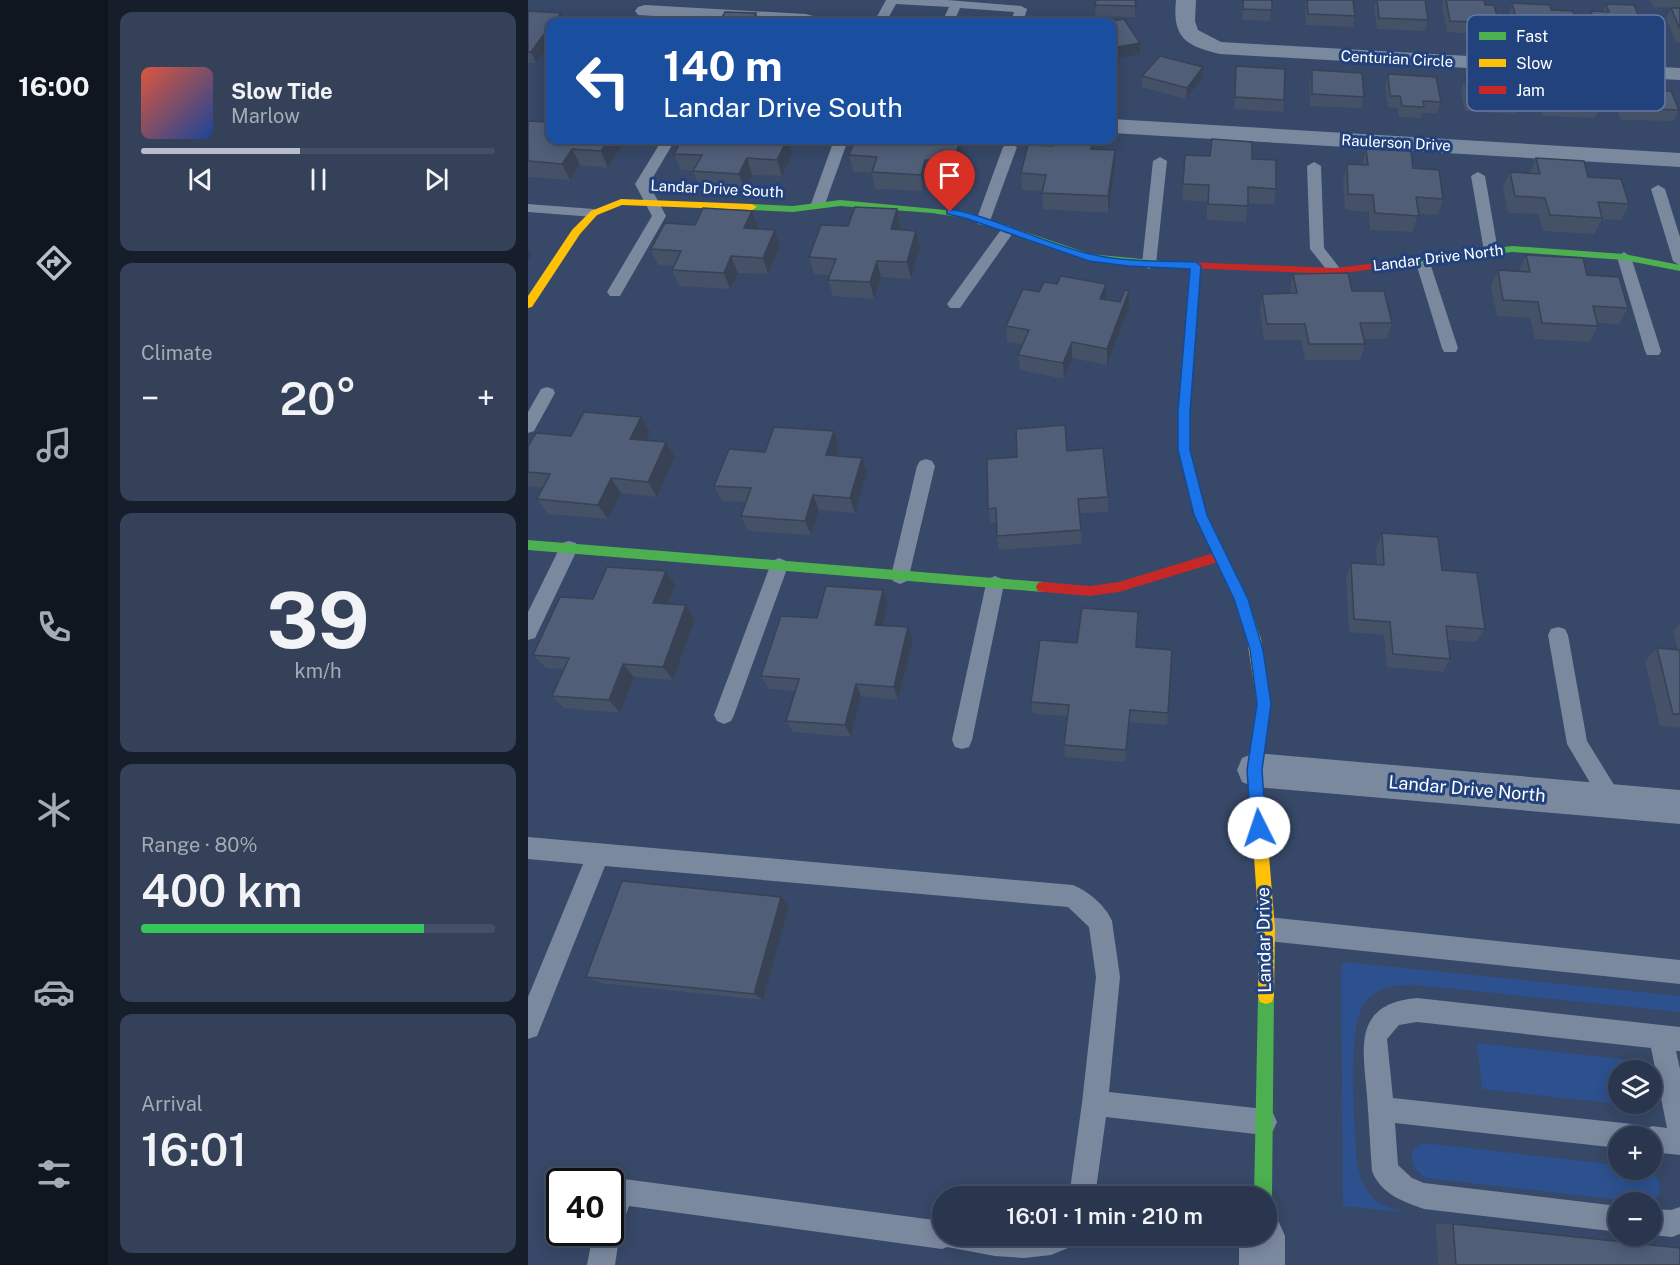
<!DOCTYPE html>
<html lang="en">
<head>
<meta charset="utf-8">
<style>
	:root { --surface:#29364e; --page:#354158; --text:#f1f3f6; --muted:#a5abb6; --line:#455066; --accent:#b9bfca }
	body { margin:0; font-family:"Public Sans",sans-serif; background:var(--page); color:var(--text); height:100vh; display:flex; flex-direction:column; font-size:22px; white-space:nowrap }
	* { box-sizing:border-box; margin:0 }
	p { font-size:20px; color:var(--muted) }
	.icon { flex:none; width:33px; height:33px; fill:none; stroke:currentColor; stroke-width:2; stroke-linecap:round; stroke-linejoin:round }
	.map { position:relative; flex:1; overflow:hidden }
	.sheet { display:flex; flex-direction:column; gap:12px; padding:12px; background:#171e2b; width:420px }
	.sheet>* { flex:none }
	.banner { position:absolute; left:18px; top:18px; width:570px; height:126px; border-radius:12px; box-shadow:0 3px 15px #0003,0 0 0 2px var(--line); background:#1a4fa0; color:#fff; overflow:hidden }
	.controls { position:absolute; left:1080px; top:1060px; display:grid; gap:12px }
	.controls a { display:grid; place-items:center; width:54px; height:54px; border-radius:50%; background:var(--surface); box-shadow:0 3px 15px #0003,0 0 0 2px var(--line); font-size:30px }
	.speed { position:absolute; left:18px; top:1168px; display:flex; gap:12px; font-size:30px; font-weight:700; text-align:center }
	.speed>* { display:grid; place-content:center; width:78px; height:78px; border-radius:50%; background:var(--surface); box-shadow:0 3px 15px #0003,0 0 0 2px var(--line); line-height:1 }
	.speed .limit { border:3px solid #111; border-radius:9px; background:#fff; color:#111 }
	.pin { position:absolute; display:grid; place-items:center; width:51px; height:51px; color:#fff; margin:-62px -26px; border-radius:50% 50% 50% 0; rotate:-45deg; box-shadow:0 0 6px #0007 }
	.pin .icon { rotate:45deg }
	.me { position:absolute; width:66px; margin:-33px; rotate:356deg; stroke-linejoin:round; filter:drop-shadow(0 0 4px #0008) }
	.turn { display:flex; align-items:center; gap:21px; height:126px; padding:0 18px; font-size:27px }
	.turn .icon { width:78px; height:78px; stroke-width:2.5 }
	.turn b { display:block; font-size:42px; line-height:51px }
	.big { font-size:45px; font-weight:600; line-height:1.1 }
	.sheet .card { flex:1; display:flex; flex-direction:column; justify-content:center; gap:9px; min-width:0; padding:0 21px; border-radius:12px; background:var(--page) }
	.sheet .dial { align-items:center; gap:0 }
	.dial b { font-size:78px; line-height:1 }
	.song { display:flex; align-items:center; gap:18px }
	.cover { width:72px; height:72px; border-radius:9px; background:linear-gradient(135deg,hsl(10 70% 55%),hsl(220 70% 35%)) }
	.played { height:6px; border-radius:3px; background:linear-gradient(90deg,var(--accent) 45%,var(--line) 45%) }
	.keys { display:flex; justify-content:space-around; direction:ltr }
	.heat { display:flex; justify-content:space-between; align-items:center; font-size:33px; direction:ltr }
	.charge { height:9px; border-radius:4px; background:linear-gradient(90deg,#34c759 80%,var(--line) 0) }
	.trip { position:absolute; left:404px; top:1186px; width:345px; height:60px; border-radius:30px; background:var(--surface); box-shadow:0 3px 15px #0003,0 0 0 2px var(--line); font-weight:600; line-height:60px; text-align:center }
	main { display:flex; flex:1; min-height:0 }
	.tabs { display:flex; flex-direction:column; width:108px; justify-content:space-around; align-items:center; background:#10161f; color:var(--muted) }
	.tabs .icon { width:42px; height:42px }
	.tabs .current { color:var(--accent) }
	.tabs b { font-size:27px; color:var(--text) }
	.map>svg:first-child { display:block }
</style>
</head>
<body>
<main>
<nav class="tabs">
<b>16:00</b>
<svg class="icon current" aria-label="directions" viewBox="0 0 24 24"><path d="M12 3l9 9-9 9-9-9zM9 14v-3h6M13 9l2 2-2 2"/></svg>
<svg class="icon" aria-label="music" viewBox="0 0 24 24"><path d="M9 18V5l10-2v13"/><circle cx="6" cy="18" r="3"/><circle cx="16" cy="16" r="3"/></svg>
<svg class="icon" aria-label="phone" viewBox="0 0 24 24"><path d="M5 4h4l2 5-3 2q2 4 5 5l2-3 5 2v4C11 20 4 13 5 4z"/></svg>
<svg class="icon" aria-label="climate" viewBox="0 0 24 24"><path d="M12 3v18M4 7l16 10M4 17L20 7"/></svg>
<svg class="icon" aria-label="car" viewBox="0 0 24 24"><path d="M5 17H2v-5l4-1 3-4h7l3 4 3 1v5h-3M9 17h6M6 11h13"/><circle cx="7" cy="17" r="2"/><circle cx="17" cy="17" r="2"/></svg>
<svg class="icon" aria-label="filters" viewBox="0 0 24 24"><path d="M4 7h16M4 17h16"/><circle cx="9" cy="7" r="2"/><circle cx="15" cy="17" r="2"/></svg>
</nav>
<section class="sheet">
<div class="card">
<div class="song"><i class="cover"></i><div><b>Slow Tide</b><p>Marlow</p></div></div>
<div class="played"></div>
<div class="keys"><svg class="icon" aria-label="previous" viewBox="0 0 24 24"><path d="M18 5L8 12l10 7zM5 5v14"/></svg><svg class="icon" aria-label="pause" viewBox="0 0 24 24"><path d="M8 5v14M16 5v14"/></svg><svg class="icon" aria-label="next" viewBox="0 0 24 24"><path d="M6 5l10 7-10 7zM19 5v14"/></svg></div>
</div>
<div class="card"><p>Climate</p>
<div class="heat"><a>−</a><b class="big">20°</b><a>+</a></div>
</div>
<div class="card dial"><b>39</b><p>km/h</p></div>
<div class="card"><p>Range · 80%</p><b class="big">400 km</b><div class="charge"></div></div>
<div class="card"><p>Arrival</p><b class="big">16:01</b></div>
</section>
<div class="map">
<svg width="1152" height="1265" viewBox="0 0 1152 1265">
	<rect width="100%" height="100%" fill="#374868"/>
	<g fill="#2d518e">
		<path d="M817 962 1152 996V1012L889 985C872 984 850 986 838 1001 817 1026 827 1130 829 1164 836 1198 850 1207 882 1213L815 1206 813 965Z"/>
		<polygon points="949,1043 1103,1060 1114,1071 1090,1071 1090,1104 1115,1104 1108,1106 954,1089"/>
		<path d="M895 1143 1090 1165V1170H1121L1131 1180 1132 1193 1124 1202 1120 1203 898 1178C884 1170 875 1152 895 1143Z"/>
	</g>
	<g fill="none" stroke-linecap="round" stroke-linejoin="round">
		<g fill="#7b899f" fill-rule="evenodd">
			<polygon points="358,0 419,0 493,6 499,9 495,22 483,22 486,12 432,8 426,22 414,22 421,7 368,4 358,22 346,22"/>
			<polygon points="134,140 147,140 121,184 138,216 92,296 82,296 79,292 124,216 107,184"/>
			<polygon points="306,140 320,140 297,204 290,208 285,207 283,204"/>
			<polygon points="482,143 489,147 462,221 455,225 450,224 448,221 475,147"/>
			<polygon points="632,157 639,161 628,264 621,269 614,264 625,161"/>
			<polygon points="786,162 793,166 796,248 814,271 807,276 802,274 782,249 779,166"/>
			<polygon points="950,172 957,176 970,251 963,256 956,251 943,176"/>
			<polygon points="1130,185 1137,189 1152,237 1152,266 1145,261 1123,189"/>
			<polygon points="0,204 66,209 73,213 66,217 0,212"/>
			<polygon points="480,225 487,230 432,308 422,308 419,304 422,300 475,227"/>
			<polygon points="1096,252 1103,257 1133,351 1131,355 1119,355 1117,351 1089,257"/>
			<polygon points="894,255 901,260 930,348 928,352 916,352 914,348 887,260"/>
			<polygon points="19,387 25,389 27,393 6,431 0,433 0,412 13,389"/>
			<polygon points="398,459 404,461 407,466 381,576 379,581 372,584 365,581 363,576 389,466 392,461"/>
			<polygon points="41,541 48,543 50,548 7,638 0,640 0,612 34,543"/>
			<polygon points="251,558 258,561 260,566 206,715 203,721 196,724 189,721 186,715 242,566 244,561"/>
			<polygon points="467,576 474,579 476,584 444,740 441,747 434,749 427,747 424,740 458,584 460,579"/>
			<polygon points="1030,627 1037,629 1040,635 1059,741 1096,801 1093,808 1085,811 1077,808 1039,744 1020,635 1023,629"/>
			<path d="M0 837 545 885C560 891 578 906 584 921L592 977 581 1092 736 1109 745 1113 749 1122 745 1131 736 1135 578 1117 567 1197H541L554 1103 568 977 561 927 540 907 77 866 9 1036 0 1039V997L55 864 0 859Z"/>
			<polygon points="739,917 1152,960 1152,984 739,941 731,937 727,929 731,921"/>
			<path d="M889 998 1152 1027V1051H1148L1152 1069V1155L1124 1152V1137H1090V1148L867 1123 870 1165 884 1178 896 1183 1090 1206V1232L896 1209C874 1201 853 1194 844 1171 842 1146 841 1121 839 1096 835 1048 824 1004 889 998ZM889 1022 1123 1048 1139 1128 1124 1126 1114 1131 1113 1128 1104 1124 865 1098 859 1039 871 1025Z"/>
			<polygon points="96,1179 414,1221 414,1236 549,1236 545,1246 523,1255 496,1258 467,1256 419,1247 414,1249 101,1206 92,1231 87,1265 59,1265 65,1233 82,1233 82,1186"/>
			<polygon points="1152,1207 1152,1234 1144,1237 1124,1235 1124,1209 1143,1210"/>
		</g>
		<g fill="#7b899f" fill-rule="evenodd">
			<path d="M648 0H668L667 21 670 30 693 42 1152 68V80L692 54C658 46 644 38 648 0Z"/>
			<polygon points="117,5 278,14 285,16 288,20 286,22 216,22 110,15 107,11 110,7"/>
			<polygon points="584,119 1152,153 1152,167 584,133"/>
			<polygon points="727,753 1152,790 1152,824 727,787 714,782 709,770 714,758"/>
			<polygon points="738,1215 750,1220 757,1236 757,1265 711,1265 711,1236 738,1236"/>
		</g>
		<g fill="#4caf50" fill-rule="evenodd">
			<polygon points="312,200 439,212 562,254 634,261 639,264 634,267 561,260 437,218 404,213 312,206 265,212 224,210 219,207 224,204 265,206"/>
			<polygon points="984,246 1096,254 1152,265 1152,271 1096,260 984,252 882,265 877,262 882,259"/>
			<polygon points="667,263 672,266 662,412 662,451 679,515 720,599 733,639 731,643 726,645 721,643 719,639 706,599 667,515 650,451 650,412 662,266"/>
			<polygon points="0,540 515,582 520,583 522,587 520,591 515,592 0,550"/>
			<polygon points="738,988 744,990 746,996 744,1197 742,1204 738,1205 738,1197 726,1197 730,996 732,990"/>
		</g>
		<g fill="#ffc107" fill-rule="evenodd">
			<polygon points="93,199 224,204 229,207 224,210 94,205 69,215 52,234 4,307 0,308 0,296 44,230 63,211"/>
			<polygon points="726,633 731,635 733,639 743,704 734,770 747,929 746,996 744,1002 738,1004 732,1002 730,996 731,929 720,770 729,704 719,639 721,635"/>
		</g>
		<g fill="#c62828" fill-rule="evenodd">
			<polygon points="882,259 886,260 886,264 807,274 634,267 629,264 634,261 807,268"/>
			<polygon points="692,551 698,556 697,560 591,592 562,596 515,592 510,591 508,587 510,583 515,582 562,586 591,582"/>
		</g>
	</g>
	<g fill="#455167">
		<polygon points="568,0 609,0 607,17 567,16"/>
		<polygon points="715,0 744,0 742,21 714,20"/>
		<polygon points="778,0 825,0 827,16 825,27 778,25 777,5"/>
		<polygon points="848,0 897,0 900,20 897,31 849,29 846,8"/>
		<polygon points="915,0 956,0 957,5 971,23 967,35 919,32 914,6"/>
		<polygon points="1122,0 1152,0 1152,43 1148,42 1138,19 1143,8 1125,7"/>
		<polygon points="984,3 1023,10 1050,28 1046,40 986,37 981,14"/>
		<polygon points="1078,4 1117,32 1112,43 1065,41 1059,22 1063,11 1075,12"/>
		<polygon points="0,11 8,63 0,63"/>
		<polygon points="708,66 756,100 755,112 706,109"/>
		<polygon points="675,67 674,78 658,99 614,87 614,76"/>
		<polygon points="784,70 836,97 833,108 782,106 782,81"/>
		<polygon points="860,74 913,102 909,113 894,113 893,118 871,117 870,108 860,107 857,86"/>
		<polygon points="937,78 992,103 988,114 937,111 933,90"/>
		<polygon points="1014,84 1072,107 1067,118 1015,116 1010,95"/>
		<polygon points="1090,90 1151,110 1146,121 1093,120 1085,101"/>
		<polygon points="0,121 22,140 93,140 95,145 80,168 52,165 42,180 0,177"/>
		<polygon points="684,139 724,159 748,189 746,205 720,203 718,222 679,220 679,202 654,200 657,155 682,156"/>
		<polygon points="527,140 566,140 566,149 587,167 580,213 515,209 514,191 494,190 493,173 525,146"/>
		<polygon points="838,149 885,168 915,199 910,215 890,214 885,232 842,230 841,212 817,210 815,181 819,164 834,165"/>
		<polygon points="146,154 264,154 254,176 224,175 217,190 172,188 165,171 153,170"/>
		<polygon points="435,154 428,178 400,176 395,191 347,189 344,173 325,172 321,155"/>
		<polygon points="1008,158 1060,177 1101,204 1093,220 1074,219 1066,234 1015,231 1010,214 980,213 975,188 982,172 1002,173"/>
		<polygon points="369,209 372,226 371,230 388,231 392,247 383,279 353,277 346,299 305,296 300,280 302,275 286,274 281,257 320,226"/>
		<polygon points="224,211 230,227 229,228 247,230 252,246 240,274 210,273 202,289 151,286 144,270 146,266 130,265 123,249 167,225"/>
		<polygon points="998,255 1059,275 1100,308 1091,324 1069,323 1070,326 1062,342 1007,339 1002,318 969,316 963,286 970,270 991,271"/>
		<polygon points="765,274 824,291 864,323 859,339 836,339 837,344 832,360 777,360 773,340 736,340 732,310 734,294 763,294 762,290"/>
		<polygon points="529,284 578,300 592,302 601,291 601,307 579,365 544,358 536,379 492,370 490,355 495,344 479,342 478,326 511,292"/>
		<polygon points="122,432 118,440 138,442 147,457 129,497 93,493 80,519 20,514 9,499 15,488 0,486 0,446 43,436"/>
		<polygon points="311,447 308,456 339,473 327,513 291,510 283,535 220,531 213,516 218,502 194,501 186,486 237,452"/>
		<polygon points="539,451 580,497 580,512 552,513 554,544 471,550 469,536 469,523 463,523 460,509 489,457"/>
		<polygon points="854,533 914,570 957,629 948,642 920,640 922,659 915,672 859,667 856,635 821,632 818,577 823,563 849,565 848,548"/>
		<polygon points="147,585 140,604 167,619 145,680 106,677 92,713 36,708 24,696 36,669 18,668 5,655 65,599"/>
		<polygon points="355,590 360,604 355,625 385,640 370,700 333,696 323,737 265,732 258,721 267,691 241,689 233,676 289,618"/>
		<polygon points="1152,623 1152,728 1132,726 1117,661 1129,648 1150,650 1145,631"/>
		<polygon points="608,647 640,713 639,725 601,722 597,762 537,757 536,745 540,716 505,714 503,702"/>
		<polygon points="253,897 261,906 235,1000 72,983 58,977"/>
		<polygon points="908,1224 925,1224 1152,1265 910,1265"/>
	</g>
	<g fill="#384254">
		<polygon points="608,0 609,0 607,17 607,6"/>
		<polygon points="33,13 37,22 26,22"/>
		<polygon points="228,13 231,22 224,22 224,21"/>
		<polygon points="22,26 22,44 8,63 3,52"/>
		<polygon points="612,43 612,54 584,59 584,48"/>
		<polygon points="675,67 674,78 658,99 659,88"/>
		<polygon points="81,140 93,140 95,145 80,168 73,151"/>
		<polygon points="259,140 260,140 264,154 254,176 249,160"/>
		<polygon points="432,140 433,140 435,154 428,178 426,161"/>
		<polygon points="565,140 566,140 566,148 563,165 563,149"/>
		<polygon points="44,149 52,165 42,180 34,164"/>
		<polygon points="587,150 587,167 580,213 580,196"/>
		<polygon points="219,158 224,175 217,190 211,174"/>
		<polygon points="397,160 400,176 395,191 393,175"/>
		<polygon points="369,209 372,226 367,246 363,229"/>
		<polygon points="224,211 230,227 222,244 216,228"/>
		<polygon points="247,230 252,246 240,274 235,258"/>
		<polygon points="388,231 392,247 383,279 379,262"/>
		<polygon points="0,248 4,254 0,260"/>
		<polygon points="203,256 210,273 202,289 196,273"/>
		<polygon points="349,261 353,277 346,299 342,282"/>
		<polygon points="578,284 578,300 572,299"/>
		<polygon points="601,291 601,307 579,365 579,349"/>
		<polygon points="544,342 544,358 536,379 535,363"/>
		<polygon points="113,417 122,432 111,454 102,439"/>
		<polygon points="306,431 311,447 303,470 298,455"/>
		<polygon points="138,442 147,457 129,497 120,482"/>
		<polygon points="334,458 339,473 327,513 322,498"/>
		<polygon points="83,478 93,493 80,519 70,505"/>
		<polygon points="285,495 291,510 283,535 277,521"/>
		<polygon points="138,571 147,585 135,617 125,603"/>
		<polygon points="355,590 360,604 352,638 347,625"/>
		<polygon points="158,605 167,619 145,680 135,667"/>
		<polygon points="380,627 385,640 370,700 366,687"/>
		<polygon points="95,664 106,677 92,713 81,700"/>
		<polygon points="328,684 333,696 323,737 317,725"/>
		<polygon points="253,897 261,906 235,1000 226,994"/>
	</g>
	<g fill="#505e78" stroke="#384254" stroke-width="1.5">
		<polygon points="568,0 608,0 607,6 567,5"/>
		<polygon points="715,0 744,0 744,10 715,9"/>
		<polygon points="779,0 825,0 827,16 780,14"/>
		<polygon points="849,0 897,0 900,20 851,18"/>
		<polygon points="918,0 956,0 957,5 966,5 971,23 922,21"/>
		<polygon points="984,3 1022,5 1023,10 1045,11 1050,28 990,25"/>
		<polygon points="1078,4 1106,5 1117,32 1069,29 1063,11 1081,12"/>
		<polygon points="1143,8 1152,8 1152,29"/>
		<polygon points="0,11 33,13 26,22 22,22 22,26 3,52 0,52"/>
		<polygon points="197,12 228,13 224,21 219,21 219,22 176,22 178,19 193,19"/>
		<polygon points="66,19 131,22 64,22"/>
		<polygon points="596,19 612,43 584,48 584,22 579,22"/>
		<polygon points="632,56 675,67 659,88 614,76"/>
		<polygon points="708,66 757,69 756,100 707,97"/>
		<polygon points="784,70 834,73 836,97 784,94"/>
		<polygon points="860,74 908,77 913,102 895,101 896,107 874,106 872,96 862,96"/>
		<polygon points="937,78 988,81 992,103 940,100"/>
		<polygon points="1090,90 1143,91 1151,110 1098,108"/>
		<polygon points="22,115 22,140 81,140 73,151 44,149 34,164 0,161 0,121 17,122"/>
		<polygon points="684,139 724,142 724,159 748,160 748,189 720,187 720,206 680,204 681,185 655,184 657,155 682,156"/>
		<polygon points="154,140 259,140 249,160 219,158 211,174 165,171 174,155 146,154"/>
		<polygon points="327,140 432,140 426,161 397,160 393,175 344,172 349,157 321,155"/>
		<polygon points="527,140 565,140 563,149 587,150 580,196 514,193 518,175 493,173 500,145 525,146"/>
		<polygon points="838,149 883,151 885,168 911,170 915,199 888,197 891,216 847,213 845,195 820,194 819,164 840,165"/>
		<polygon points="1008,158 1056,161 1060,177 1093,179 1101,204 1070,202 1074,218 1022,215 1017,198 987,196 982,172 1012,174"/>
		<polygon points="327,207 369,209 363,229 388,231 379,262 349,261 342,282 300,280 308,259 281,257 293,225 320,226"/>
		<polygon points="175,208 224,211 216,228 247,230 235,258 203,256 196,273 144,270 153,251 123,249 137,223 167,225"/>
		<polygon points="998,255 1055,258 1059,275 1091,277 1100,308 1065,306 1070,326 1014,323 1010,302 975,300 970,270 1002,272"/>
		<polygon points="820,273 824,291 856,291 864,323 832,323 837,344 781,344 777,324 739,324 734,294 769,293 765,274"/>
		<polygon points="533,276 578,284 572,299 592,302 597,290 601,291 579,349 544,342 535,363 490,355 501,330 478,326 495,289 511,292 516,282 529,284"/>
		<polygon points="56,412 113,417 102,439 138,442 120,482 83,478 70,505 9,499 22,474 0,472 0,446 8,433 43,436"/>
		<polygon points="537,425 539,451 575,448 580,497 550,499 553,530 469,536 468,508 460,509 459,459 489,457 488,429"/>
		<polygon points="246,427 306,431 298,455 334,458 322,498 285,495 277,521 213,516 223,488 186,486 201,449 237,452"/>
		<polygon points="854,533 910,537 914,570 949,573 957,629 918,626 922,659 865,654 862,622 826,619 823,563 856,565"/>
		<polygon points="79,567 138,571 125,603 158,605 135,667 95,664 81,700 24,696 41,658 5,655 32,597 65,599"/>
		<polygon points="298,586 355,590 347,625 380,627 366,687 328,684 317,725 258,721 271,679 233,676 253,616 289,618"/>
		<polygon points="554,608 610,612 608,647 644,650 640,713 602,710 598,750 536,745 541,705 503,702 512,640 549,643"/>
		<polygon points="1129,648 1152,650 1152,714 1145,714"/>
		<polygon points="94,881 253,897 226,994 58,977"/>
		<polygon points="925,1224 1152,1248 1152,1265 928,1265"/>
	</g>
	<path fill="#1a73e8" stroke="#114b97" stroke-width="1.5" d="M422 209C470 218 514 243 562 254 596 262 633 261 668 262L673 266 662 412V450L679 515 720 599 735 650 743 704 734 770 738 828 736 833 731 835 725 833 723 828 719 770 729 704 722 650 706 599 666 515 650 450V412L662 269 600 266 561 261 437 218 419 214V210Z"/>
	<g text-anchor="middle" stroke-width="6" stroke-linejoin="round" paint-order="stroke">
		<g font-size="15" fill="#fff" stroke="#22427d">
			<text transform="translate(869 59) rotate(3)" y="5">Centurian Circle</text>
			<text transform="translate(868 143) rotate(3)" y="5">Raulerson Drive</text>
			<text transform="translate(189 189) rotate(3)" y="5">Landar Drive South</text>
			<text transform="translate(910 258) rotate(-7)" y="5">Landar Drive North</text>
		</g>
		<g font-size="18" fill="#fff" stroke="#22427d">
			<text transform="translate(939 789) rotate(5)" y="6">Landar Drive North</text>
			<text transform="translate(736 940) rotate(-91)" y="6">Landar Drive</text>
		</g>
	</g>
	<rect x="939" y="15" width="198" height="96" rx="9" fill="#22427d" stroke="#647ba4" stroke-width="1.5"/>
	<rect x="951" y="32" width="27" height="8" fill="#4caf50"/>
	<rect x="951" y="59" width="27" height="8" fill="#ffc107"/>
	<rect x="951" y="86" width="27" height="8" fill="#c62828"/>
	<g font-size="16" fill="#fff">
		<text x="988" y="42">Fast</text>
		<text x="988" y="69">Slow</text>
		<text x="988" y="96">Jam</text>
	</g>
</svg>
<div class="controls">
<a><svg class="icon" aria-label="layers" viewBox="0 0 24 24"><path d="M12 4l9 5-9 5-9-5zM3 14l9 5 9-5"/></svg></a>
<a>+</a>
<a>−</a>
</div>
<div class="speed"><div class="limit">40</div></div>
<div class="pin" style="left:422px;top:212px;background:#d93025"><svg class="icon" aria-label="arrive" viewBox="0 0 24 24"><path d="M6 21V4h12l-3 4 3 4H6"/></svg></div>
<svg class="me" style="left:731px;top:828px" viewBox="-20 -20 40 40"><circle r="19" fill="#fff"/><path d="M0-13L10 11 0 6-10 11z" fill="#1a73e8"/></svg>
<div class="trip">16:01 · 1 min · 210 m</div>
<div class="banner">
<div class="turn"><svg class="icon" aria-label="left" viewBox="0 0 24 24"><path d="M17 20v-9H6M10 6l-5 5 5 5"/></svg><div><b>140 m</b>Landar Drive South</div></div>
</div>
</div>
</main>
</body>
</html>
